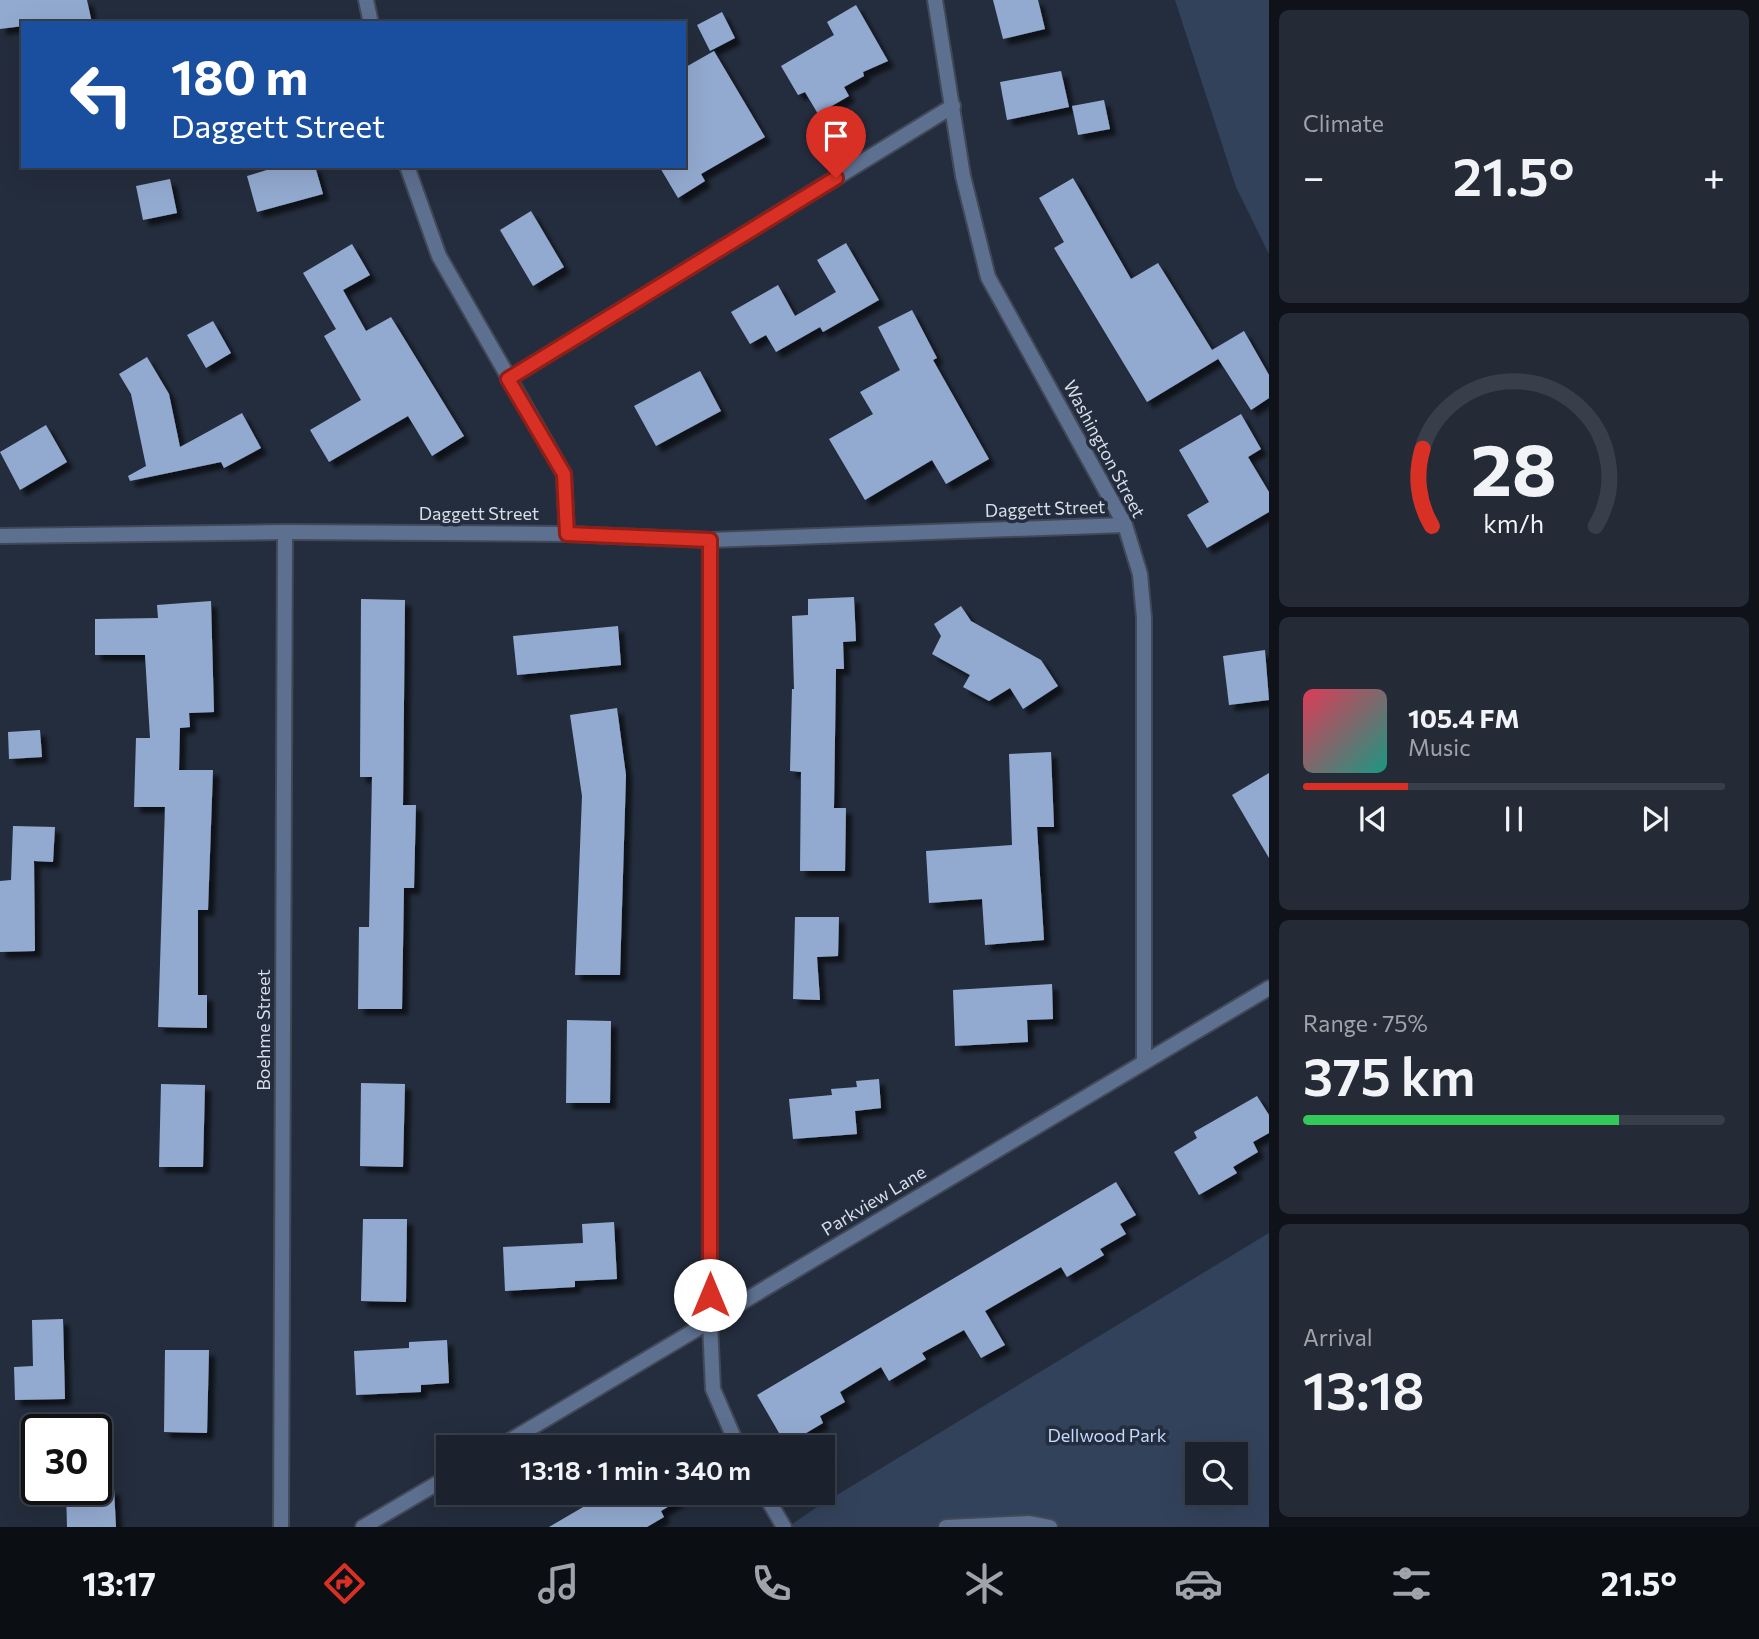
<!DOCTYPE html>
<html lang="en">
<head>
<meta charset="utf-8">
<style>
	:root { --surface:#1b222e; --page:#242a36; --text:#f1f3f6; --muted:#a0a4aa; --line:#393f4a; --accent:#d93025 }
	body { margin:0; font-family:Commissioner,sans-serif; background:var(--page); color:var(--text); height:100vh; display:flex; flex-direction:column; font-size:26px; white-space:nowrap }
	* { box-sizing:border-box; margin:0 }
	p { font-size:23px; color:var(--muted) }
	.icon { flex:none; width:38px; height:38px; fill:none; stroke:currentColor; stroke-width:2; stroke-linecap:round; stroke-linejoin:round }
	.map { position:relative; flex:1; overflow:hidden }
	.panel { display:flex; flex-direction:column; gap:10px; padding:10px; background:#0f1319; width:490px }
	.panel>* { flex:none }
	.hud { position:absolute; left:21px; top:21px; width:665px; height:147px; border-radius:0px; box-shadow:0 7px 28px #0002,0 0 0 2px var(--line); background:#1a4fa0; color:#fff; overflow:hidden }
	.fabs { position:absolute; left:1185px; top:1442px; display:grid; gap:14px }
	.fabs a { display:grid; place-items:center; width:63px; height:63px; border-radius:0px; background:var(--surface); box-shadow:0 7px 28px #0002,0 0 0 2px var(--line); font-size:35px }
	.speed { position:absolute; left:21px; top:1414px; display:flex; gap:14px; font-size:35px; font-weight:700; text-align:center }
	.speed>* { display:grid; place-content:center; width:91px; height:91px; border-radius:50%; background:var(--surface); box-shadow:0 7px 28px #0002,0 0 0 2px var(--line); line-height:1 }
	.speed .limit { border:4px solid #111; border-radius:10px; background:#fff; color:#111 }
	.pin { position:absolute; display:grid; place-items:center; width:60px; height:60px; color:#fff; margin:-72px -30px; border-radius:50% 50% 50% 0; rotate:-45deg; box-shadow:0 0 7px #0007 }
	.pin .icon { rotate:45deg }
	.me { position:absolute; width:77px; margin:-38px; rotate:0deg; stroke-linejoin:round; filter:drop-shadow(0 0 5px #0008) }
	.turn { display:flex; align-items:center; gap:24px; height:147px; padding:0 35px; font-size:32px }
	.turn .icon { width:91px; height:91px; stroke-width:2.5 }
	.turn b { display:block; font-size:49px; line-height:60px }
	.big { font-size:52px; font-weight:600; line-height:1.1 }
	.panel .card { flex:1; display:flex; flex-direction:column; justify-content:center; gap:10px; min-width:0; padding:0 24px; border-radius:10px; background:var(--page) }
	.panel .dial { align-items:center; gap:0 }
	.dial svg { height:182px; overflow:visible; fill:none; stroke:var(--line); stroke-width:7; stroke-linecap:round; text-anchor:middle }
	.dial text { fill:var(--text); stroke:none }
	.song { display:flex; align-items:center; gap:21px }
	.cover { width:84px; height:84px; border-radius:10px; background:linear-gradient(135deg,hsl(350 70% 55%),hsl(170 70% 35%)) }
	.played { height:7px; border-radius:4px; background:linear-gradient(90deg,var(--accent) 25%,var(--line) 25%) }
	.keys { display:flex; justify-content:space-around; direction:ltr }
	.heat { display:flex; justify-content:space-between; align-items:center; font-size:38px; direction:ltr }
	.charge { height:10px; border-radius:5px; background:linear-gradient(90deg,#34c759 75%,var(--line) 0) }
	.trip { position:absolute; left:436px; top:1435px; width:399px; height:70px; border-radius:0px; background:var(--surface); box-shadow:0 7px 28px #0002,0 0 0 2px var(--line); font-weight:600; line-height:70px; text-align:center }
	.menu { display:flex; height:112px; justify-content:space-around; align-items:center; background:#0b0e12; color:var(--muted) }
	.menu .icon { width:49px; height:49px }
	.menu .active { color:var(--accent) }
	.menu b { font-size:32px; color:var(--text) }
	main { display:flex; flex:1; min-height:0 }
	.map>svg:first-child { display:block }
</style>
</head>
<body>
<main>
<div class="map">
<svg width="1269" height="1527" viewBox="0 0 1269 1527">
	<defs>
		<filter id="shadow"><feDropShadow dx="6" dy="6" stdDeviation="2" flood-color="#0009"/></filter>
	</defs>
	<rect width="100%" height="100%" fill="#242d3d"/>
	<g fill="#33425b" fill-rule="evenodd">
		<polygon points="1175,0 1269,0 1269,254 1236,187"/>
		<path d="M1269 1233V1527H788L814 1509ZM1197 1454H1236V1493H1197Z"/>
	</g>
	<g fill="#93aad0" filter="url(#shadow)">
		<polygon points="0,0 87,0 92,23 23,23 23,26 0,29"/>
		<polygon points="993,0 1038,0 1045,29 1003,39"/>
		<polygon points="856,5 888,61 863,72 864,76 844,87 849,96 818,114 805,92 798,95 781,66 834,35 827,22"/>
		<polygon points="722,12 735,38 710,51 697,25"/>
		<polygon points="714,51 765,137 701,174 705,181 678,198 659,166 684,166 684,68"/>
		<polygon points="1061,71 1069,107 1007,120 1000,82"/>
		<polygon points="1104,100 1110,129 1078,135 1072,106"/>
		<polygon points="280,166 315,166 323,194 257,212 247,176"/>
		<polygon points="1073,178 1131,279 1158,263 1212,350 1244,331 1269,375 1269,398 1251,410 1217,357 1218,359 1147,402 1054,248 1064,242 1039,198"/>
		<polygon points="170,179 177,213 143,220 136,186"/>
		<polygon points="531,211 564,267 533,286 500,230"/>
		<polygon points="846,243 879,300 823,332 820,327 776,352 766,335 750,344 731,312 778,285 795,316 836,292 817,260"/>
		<polygon points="352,244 370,275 343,290 366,331 391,317 464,436 432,456 408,416 329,462 310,430 361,400 324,336 336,329 303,273"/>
		<polygon points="912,310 937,358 933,360 989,459 946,484 932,460 865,500 829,439 873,414 860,392 900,370 878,327"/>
		<polygon points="213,321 231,353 206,368 187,335"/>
		<polygon points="147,357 169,394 180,447 242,413 261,448 224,468 221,462 130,481 128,476 146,466 131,394 119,374"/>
		<polygon points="700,371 721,411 656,446 634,406"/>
		<polygon points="1241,414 1261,449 1248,457 1269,492 1269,512 1207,548 1187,515 1209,502 1179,450"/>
		<polygon points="46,425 67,462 20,490 0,452"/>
		<polygon points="854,597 856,641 843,642 844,669 836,669 834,808 846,808 845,871 800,871 801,772 790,771 792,689 794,689 792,616 808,615 808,599"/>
		<polygon points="361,599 405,600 403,805 416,805 414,888 404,888 402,1009 358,1009 359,927 369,927 372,777 360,777"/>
		<polygon points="211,601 214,712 189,713 190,727 180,728 179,770 213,770 208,910 198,910 198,995 207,995 207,1028 158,1027 165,807 134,807 136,738 150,738 145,655 95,655 95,619 158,618 157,605"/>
		<polygon points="961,606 971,621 1041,660 1058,686 1023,709 1010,688 989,701 963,687 970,675 932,654 941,636 934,624"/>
		<polygon points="618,626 621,665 517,675 513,636"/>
		<polygon points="1265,650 1269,700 1229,705 1223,656"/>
		<polygon points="617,708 626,775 620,975 575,975 582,796 570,715"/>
		<polygon points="40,730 42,757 9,759 8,732"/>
		<polygon points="1051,752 1054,827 1037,827 1044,940 985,945 982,899 929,903 926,851 1012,845 1009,754"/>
		<polygon points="1269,773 1269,858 1232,795"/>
		<polygon points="13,826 55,827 53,862 34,861 35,951 0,952 0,881 11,880"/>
		<polygon points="795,917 839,917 838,956 817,957 820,1000 793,999"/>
		<polygon points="1052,984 1053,1019 1027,1020 1028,1042 955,1046 953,990"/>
		<polygon points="567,1020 611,1021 610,1103 566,1103"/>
		<polygon points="879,1079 881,1108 855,1111 857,1134 793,1139 789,1099 832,1095 831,1089 857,1087 856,1081"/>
		<polygon points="361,1083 405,1084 403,1167 360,1166"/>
		<polygon points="161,1084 205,1085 203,1167 159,1167"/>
		<polygon points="1257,1096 1269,1115 1269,1133 1253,1142 1258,1152 1233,1167 1237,1173 1199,1195 1174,1152 1197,1138 1194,1132"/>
		<polygon points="1116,1182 1136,1215 1120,1224 1126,1234 1100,1249 1104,1255 1067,1277 1061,1267 985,1311 1005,1345 981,1358 964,1330 922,1353 926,1359 889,1381 881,1367 840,1392 845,1402 820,1416 823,1423 786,1445 757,1395"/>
		<polygon points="363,1219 407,1219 406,1302 361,1301"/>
		<polygon points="614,1222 617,1279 575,1281 575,1287 505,1291 503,1247 583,1243 582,1224"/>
		<polygon points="63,1319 65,1399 15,1400 14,1367 33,1366 32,1320"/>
		<polygon points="447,1340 449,1383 421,1385 421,1392 356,1395 354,1351 409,1348 409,1342"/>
		<polygon points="165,1350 209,1350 207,1433 164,1432"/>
		<polygon points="66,1489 114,1489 116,1527 67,1527"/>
		<polygon points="607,1493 691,1493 661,1511 664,1517 647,1527 549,1527"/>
	</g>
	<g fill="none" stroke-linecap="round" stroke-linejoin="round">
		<g stroke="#414958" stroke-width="18">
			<polyline id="service" points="946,1527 1030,1523 1050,1527"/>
		</g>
		<g stroke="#414958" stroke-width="18">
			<g id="minor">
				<polyline points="366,0 371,23"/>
				<polyline points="935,0 963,176 988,277 1125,525 1140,574 1144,618 1144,1061"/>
				<polyline points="407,166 439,256 564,474 567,534"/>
				<polyline points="508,379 953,106"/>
				<polyline points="0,536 285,532 567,534 710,540 1125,525"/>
				<polyline points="710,540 710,1323 713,1389 738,1447"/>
				<polyline points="499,1447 1269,988"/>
				<polyline points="764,1493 784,1527"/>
				<polyline points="281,1527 285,532"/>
				<polyline points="363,1527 448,1477"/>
			</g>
		</g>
		<use href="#service" stroke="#5d708f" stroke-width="14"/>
		<use href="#minor" stroke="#5d708f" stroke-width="14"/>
	</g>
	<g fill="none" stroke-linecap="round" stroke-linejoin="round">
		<g stroke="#8d1f18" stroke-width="18">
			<polyline id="route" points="710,1295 710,540 567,534 564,474 508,379 836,178"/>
		</g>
		<use href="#route" stroke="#d93025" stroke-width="12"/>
	</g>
	<g text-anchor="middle" stroke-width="7" stroke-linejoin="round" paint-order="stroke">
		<g font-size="18" fill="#d7dee8" stroke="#242d3d">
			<text transform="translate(1104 449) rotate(62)" y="6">Washington Street</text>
			<text transform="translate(1045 509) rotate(-2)" y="6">Daggett Street</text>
			<text x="479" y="520">Daggett Street</text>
			<text transform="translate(264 1030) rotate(-90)" y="6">Boehme Street</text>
			<text transform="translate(874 1201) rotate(-31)" y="6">Parkview Lane</text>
		</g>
		<g font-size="18" fill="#c5dafe" stroke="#242d3d">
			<text x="1107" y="1442">Dellwood Park</text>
		</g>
	</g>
</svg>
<div class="fabs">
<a><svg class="icon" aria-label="search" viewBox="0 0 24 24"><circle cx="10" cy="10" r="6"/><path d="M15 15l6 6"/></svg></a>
</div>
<div class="speed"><div class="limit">30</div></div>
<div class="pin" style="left:836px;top:178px;background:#d93025"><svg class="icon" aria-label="arrive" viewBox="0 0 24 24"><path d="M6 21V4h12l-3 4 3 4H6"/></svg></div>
<svg class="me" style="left:710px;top:1295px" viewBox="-20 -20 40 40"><circle r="19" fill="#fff"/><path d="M0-13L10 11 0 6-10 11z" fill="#d93025"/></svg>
<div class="trip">13:18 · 1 min · 340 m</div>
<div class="hud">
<div class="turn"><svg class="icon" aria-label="left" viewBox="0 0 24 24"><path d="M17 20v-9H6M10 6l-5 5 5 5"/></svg><div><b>180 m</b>Daggett Street</div></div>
</div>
</div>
<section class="panel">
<div class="card"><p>Climate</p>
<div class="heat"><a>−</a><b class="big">21.5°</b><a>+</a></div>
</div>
<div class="card dial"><svg viewBox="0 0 100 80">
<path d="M14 69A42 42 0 1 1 86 69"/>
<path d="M14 69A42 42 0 0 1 10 35" stroke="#d93025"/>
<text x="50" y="56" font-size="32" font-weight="700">28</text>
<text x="50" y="72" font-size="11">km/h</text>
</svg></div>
<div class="card">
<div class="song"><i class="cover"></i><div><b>105.4 FM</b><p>Music</p></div></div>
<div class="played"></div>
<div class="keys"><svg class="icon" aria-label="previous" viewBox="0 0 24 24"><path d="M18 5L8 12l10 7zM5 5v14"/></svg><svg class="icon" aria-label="pause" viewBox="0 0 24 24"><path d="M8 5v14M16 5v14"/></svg><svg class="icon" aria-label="next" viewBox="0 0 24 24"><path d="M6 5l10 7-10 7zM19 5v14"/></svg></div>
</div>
<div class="card"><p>Range · 75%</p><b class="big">375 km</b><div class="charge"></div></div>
<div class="card"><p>Arrival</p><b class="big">13:18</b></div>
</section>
</main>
<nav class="menu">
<b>13:17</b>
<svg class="icon active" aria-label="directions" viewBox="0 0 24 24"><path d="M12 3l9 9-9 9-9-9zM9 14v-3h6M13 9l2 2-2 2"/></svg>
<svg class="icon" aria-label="music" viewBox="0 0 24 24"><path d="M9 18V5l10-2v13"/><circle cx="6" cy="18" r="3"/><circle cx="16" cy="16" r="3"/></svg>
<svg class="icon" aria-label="phone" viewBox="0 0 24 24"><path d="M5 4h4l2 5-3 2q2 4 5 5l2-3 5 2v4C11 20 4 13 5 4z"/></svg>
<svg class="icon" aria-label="climate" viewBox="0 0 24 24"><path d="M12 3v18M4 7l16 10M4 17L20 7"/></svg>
<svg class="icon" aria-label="car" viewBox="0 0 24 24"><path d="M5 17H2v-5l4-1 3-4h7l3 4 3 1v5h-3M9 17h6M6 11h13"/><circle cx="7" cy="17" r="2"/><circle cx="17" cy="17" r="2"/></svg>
<svg class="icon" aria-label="filters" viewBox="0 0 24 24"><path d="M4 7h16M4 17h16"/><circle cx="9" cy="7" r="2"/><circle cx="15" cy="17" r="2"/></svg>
<b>21.5°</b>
</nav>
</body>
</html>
